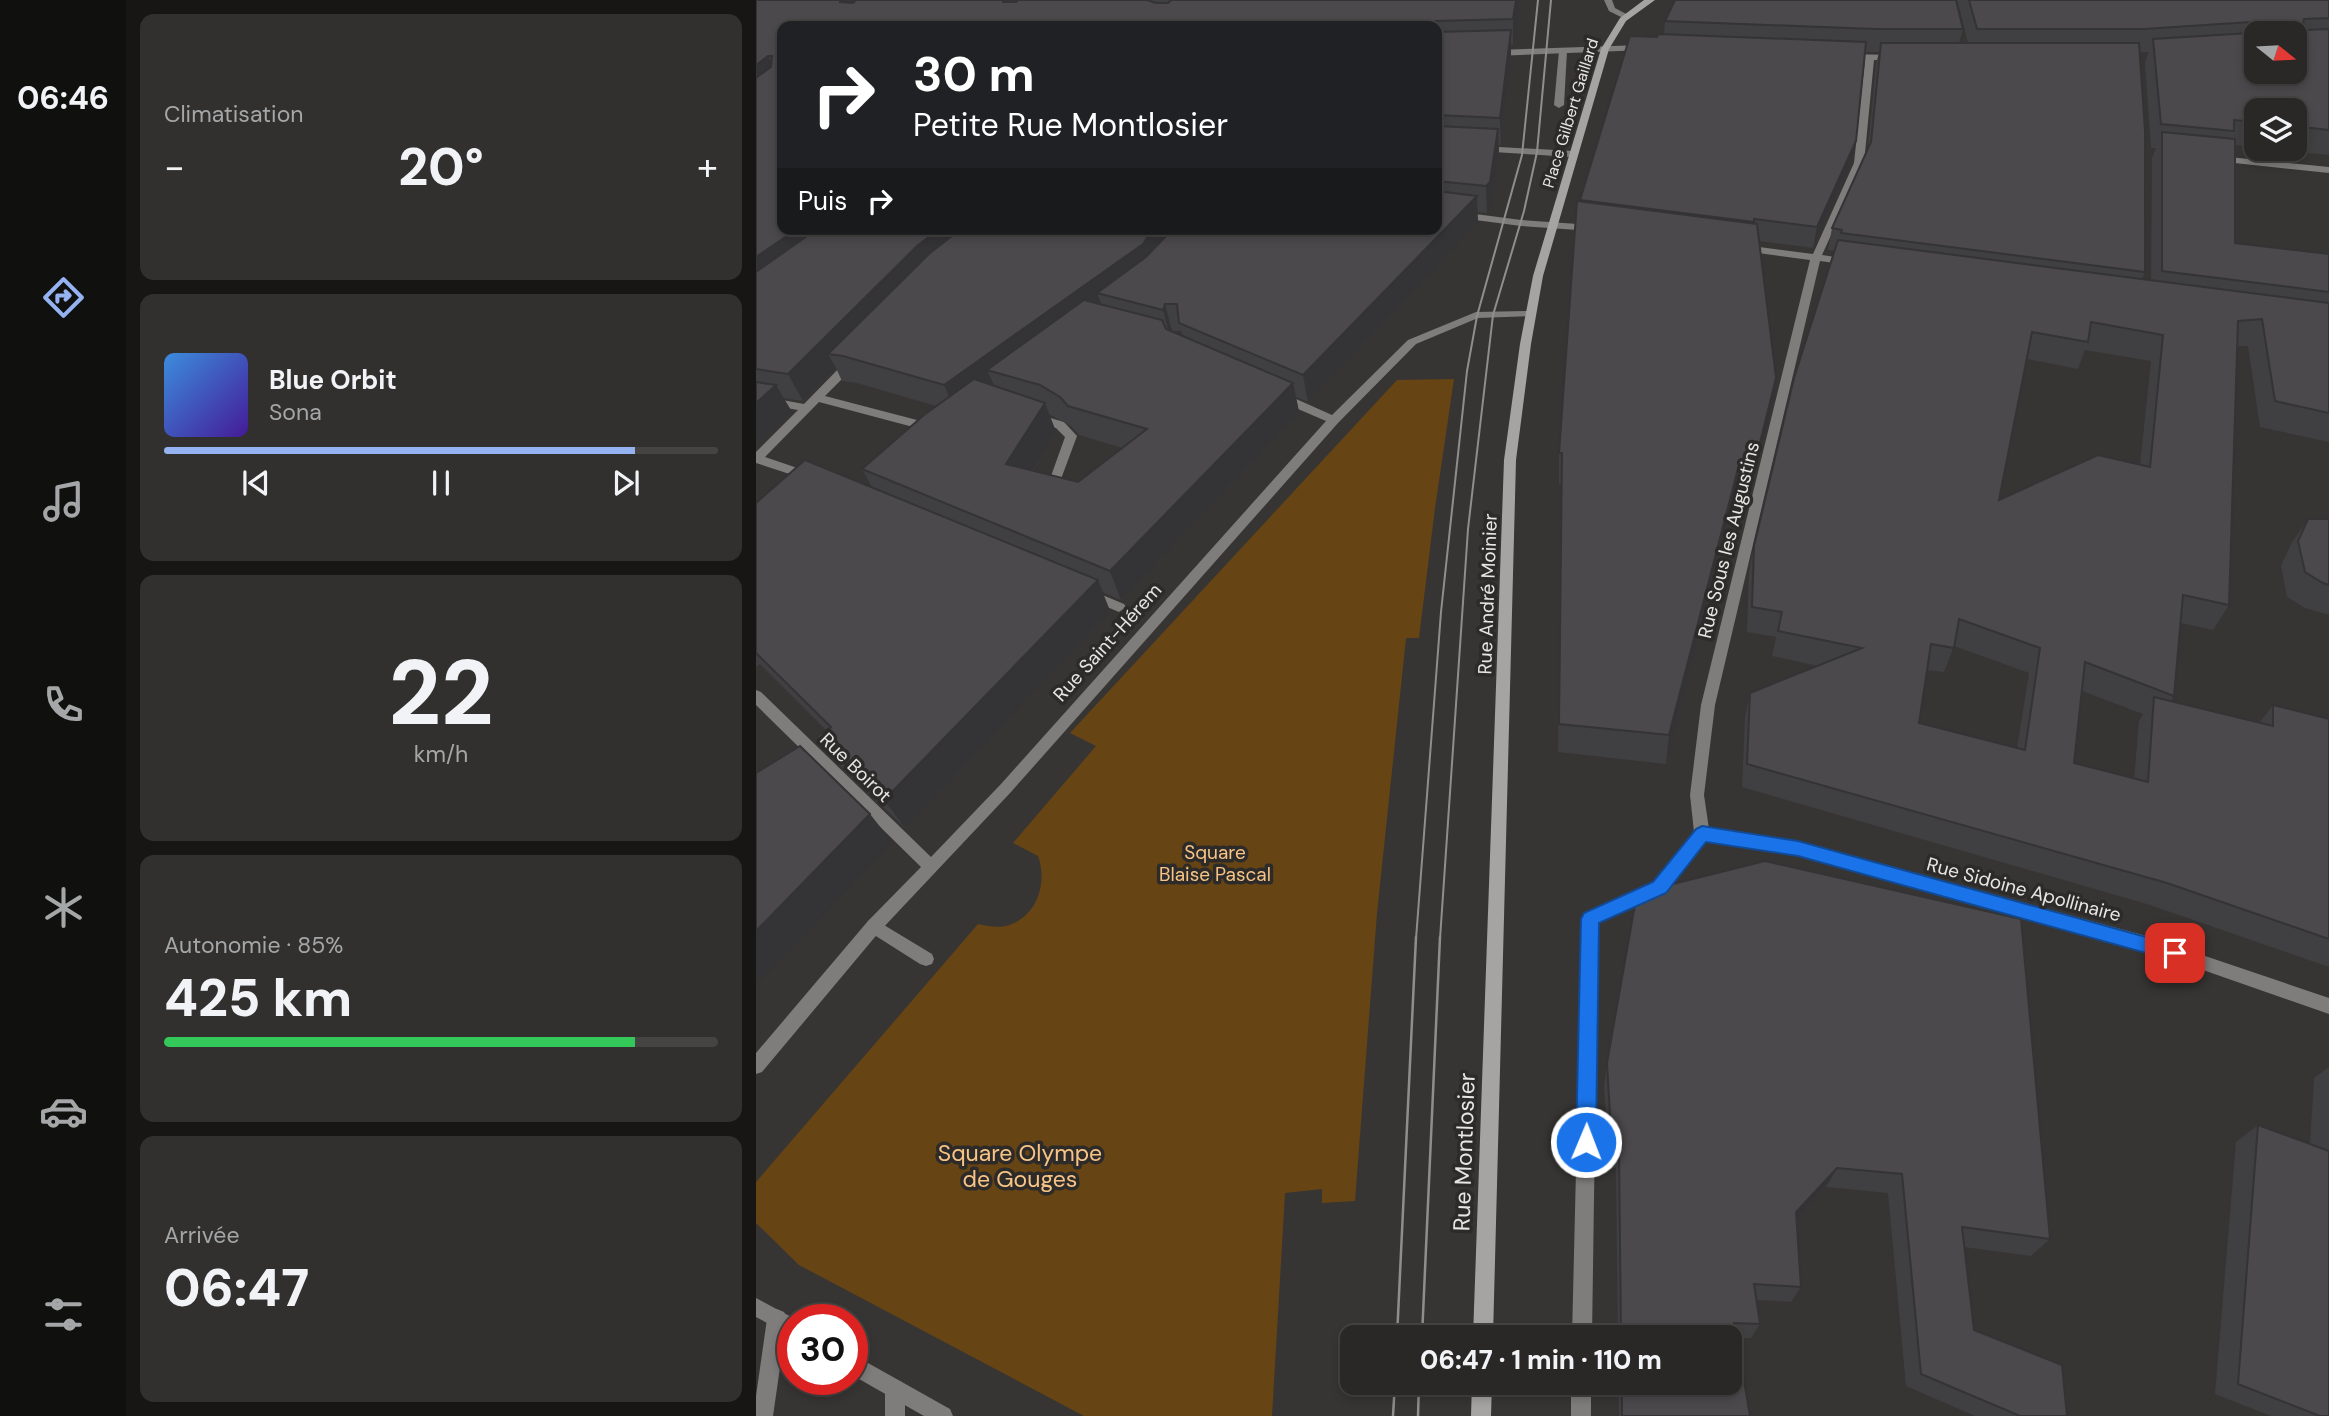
<!DOCTYPE html>
<html lang="fr">
<head>
<meta charset="utf-8">
<style>
	:root { --surface:#292826; --page:#31302e; --text:#f1f3f6; --muted:#a5a6a7; --line:#454443; --accent:#95b2f1 }
	body { margin:0; font-family:"DM Sans",sans-serif; background:var(--page); color:var(--text); height:100vh; display:flex; flex-direction:column; font-size:26px; white-space:nowrap }
	* { box-sizing:border-box; margin:0 }
	p { font-size:23px; color:var(--muted) }
	.icon { flex:none; width:38px; height:38px; fill:none; stroke:currentColor; stroke-width:2; stroke-linecap:round; stroke-linejoin:round }
	.map { position:relative; flex:1; overflow:hidden }
	.sheet { display:flex; flex-direction:column; gap:14px; padding:14px; background:#171615; width:630px }
	.sheet>* { flex:none }
	.banner { position:absolute; left:21px; top:21px; width:665px; height:214px; border-radius:14px; box-shadow:0 4px 10px #0003,0 0 0 2px var(--line); background:#202124; color:#fff; overflow:hidden }
	.needle { width:46px; rotate:108deg }
	.controls { position:absolute; left:1488px; top:21px; display:grid; gap:14px }
	.controls a { display:grid; place-items:center; width:63px; height:63px; border-radius:14px; background:var(--surface); box-shadow:0 4px 10px #0003,0 0 0 2px var(--line); font-size:35px }
	.speed { position:absolute; left:21px; top:1304px; display:flex; gap:14px; font-size:35px; font-weight:700; text-align:center }
	.speed>* { display:grid; place-content:center; width:91px; height:91px; border-radius:50%; background:var(--surface); box-shadow:0 4px 10px #0003,0 0 0 2px var(--line); line-height:1 }
	.speed .limit { border:10px solid #d22; background:#fff; color:#111 }
	.pin { position:absolute; display:grid; place-items:center; width:60px; height:60px; color:#fff; margin:-30px; border-radius:14px; box-shadow:0 4px 10px #0006 }
	.me { position:absolute; width:77px; margin:-38px; rotate:1deg; stroke-linejoin:round; filter:drop-shadow(0 0 5px #0008) }
	.turn { display:flex; align-items:center; gap:24px; height:147px; padding:0 21px; font-size:32px }
	.turn .icon { width:91px; height:91px; stroke-width:2.5 }
	.turn b { display:block; font-size:49px; line-height:60px }
	.then { display:flex; align-items:center; height:66px; padding:0 21px; background:#0003; gap:14px; font-size:26px }
	.big { font-size:52px; font-weight:800; line-height:1.1 }
	.sheet .widget { flex:1; display:flex; flex-direction:column; justify-content:center; gap:10px; min-width:0; padding:0 24px; border-radius:14px; background:var(--page) }
	.sheet .dial { align-items:center; gap:0 }
	.dial b { font-size:91px; line-height:1 }
	.song { display:flex; align-items:center; gap:21px }
	.cover { width:84px; height:84px; border-radius:10px; background:linear-gradient(135deg,hsl(210 70% 55%),hsl(260 70% 35%)) }
	.played { height:7px; border-radius:4px; background:linear-gradient(90deg,var(--accent) 85%,var(--line) 85%) }
	.keys { display:flex; justify-content:space-around; direction:ltr }
	.heat { display:flex; justify-content:space-between; align-items:center; font-size:38px; direction:ltr }
	.charge { height:10px; border-radius:5px; background:linear-gradient(90deg,#34c759 85%,var(--line) 0) }
	.trip { position:absolute; left:584px; top:1325px; width:402px; height:70px; border-radius:14px; background:var(--surface); box-shadow:0 4px 10px #0003,0 0 0 2px var(--line); font-weight:800; line-height:70px; text-align:center }
	main { display:flex; flex:1; min-height:0 }
	.menu { display:flex; flex-direction:column; width:126px; justify-content:space-around; align-items:center; background:#10100f; color:var(--muted) }
	.menu .icon { width:49px; height:49px }
	.menu .on { color:var(--accent) }
	.menu b { font-size:32px; color:var(--text) }
	.map>svg:first-child { display:block }
</style>
</head>
<body>
<main>
<nav class="menu">
<b>06:46</b>
<svg class="icon on" aria-label="directions" viewBox="0 0 24 24"><path d="M12 3l9 9-9 9-9-9zM9 14v-3h6M13 9l2 2-2 2"/></svg>
<svg class="icon" aria-label="music" viewBox="0 0 24 24"><path d="M9 18V5l10-2v13"/><circle cx="6" cy="18" r="3"/><circle cx="16" cy="16" r="3"/></svg>
<svg class="icon" aria-label="phone" viewBox="0 0 24 24"><path d="M5 4h4l2 5-3 2q2 4 5 5l2-3 5 2v4C11 20 4 13 5 4z"/></svg>
<svg class="icon" aria-label="climate" viewBox="0 0 24 24"><path d="M12 3v18M4 7l16 10M4 17L20 7"/></svg>
<svg class="icon" aria-label="car" viewBox="0 0 24 24"><path d="M5 17H2v-5l4-1 3-4h7l3 4 3 1v5h-3M9 17h6M6 11h13"/><circle cx="7" cy="17" r="2"/><circle cx="17" cy="17" r="2"/></svg>
<svg class="icon" aria-label="filters" viewBox="0 0 24 24"><path d="M4 7h16M4 17h16"/><circle cx="9" cy="7" r="2"/><circle cx="15" cy="17" r="2"/></svg>
</nav>
<section class="sheet">
<div class="widget"><p>Climatisation</p>
<div class="heat"><a>−</a><b class="big">20°</b><a>+</a></div>
</div>
<div class="widget">
<div class="song"><i class="cover"></i><div><b>Blue Orbit</b><p>Sona</p></div></div>
<div class="played"></div>
<div class="keys"><svg class="icon" aria-label="previous" viewBox="0 0 24 24"><path d="M18 5L8 12l10 7zM5 5v14"/></svg><svg class="icon" aria-label="pause" viewBox="0 0 24 24"><path d="M8 5v14M16 5v14"/></svg><svg class="icon" aria-label="next" viewBox="0 0 24 24"><path d="M6 5l10 7-10 7zM19 5v14"/></svg></div>
</div>
<div class="widget dial"><b>22</b><p>km/h</p></div>
<div class="widget"><p>Autonomie · 85%</p><b class="big">425 km</b><div class="charge"></div></div>
<div class="widget"><p>Arrivée</p><b class="big">06:47</b></div>
</section>
<div class="map">
<svg width="1573" height="1416" viewBox="0 0 1573 1416">
	<rect width="100%" height="100%" fill="#373533"/>
	<path fill="#674413" d="M698 379 679 508 663 638H650L621 913 599 1201 566 1203V1189L529 1193 516 1416H328L43 1265 0 1223V1182L222 924C231 926 241 928 250 926 281 918 292 883 282 856L257 843 340 746 314 733 641 380Z"/>
	<g fill="none" stroke-linecap="round" stroke-linejoin="round">
		<g fill="#7e7d7b" fill-rule="evenodd">
			<polygon points="848,0 856,0 859,8 874,16 867,18 853,11"/>
			<polygon points="807,48 811,51 808,105 803,108 798,105 803,51"/>
			<polygon points="724,146 817,151 822,154 817,157 721,151 721,147"/>
			<polygon points="118,919 176,954 178,959 176,964 170,966 164,964 112,931 110,926 112,921"/>
			<polygon points="21,1309 28,1312 31,1319 17,1416 0,1416 0,1396 11,1319 14,1312"/>
			<polygon points="139,1379 146,1382 149,1389 149,1416 129,1416 129,1389 132,1382"/>
		</g>
		<g fill="#7e7d7b" fill-rule="evenodd">
			<polygon points="886,45 890,48 889,50 739,56 735,53 739,50"/>
			<polygon points="1092,54 1138,55 1142,58 1138,61 1118,60 1108,163 1066,255 1093,259 1098,262 1093,265 1064,261 959,705 948,795 953,829 1042,842 1387,935 1573,998 1573,1014 1387,949 1042,856 949,841 909,893 842,923 836,1337 816,1337 826,919 828,914 899,883 938,832 934,795 945,705 1054,260 988,251 983,248 988,245 1057,254 1098,163 1109,60 1089,59 1089,55"/>
			<polygon points="1463,156 1573,167 1573,173 1460,161 1458,159"/>
			<polygon points="681,209 765,220 836,225 841,228 836,231 765,226 681,215"/>
			<polygon points="773,311 777,312 777,316 722,318 660,344 582,423 255,792 124,931 6,1072 0,1074 0,1053 112,921 165,867 0,705 0,690 5,692 175,857 245,784 570,421 521,400 521,394 529,394 576,415 652,340 720,312"/>
			<polygon points="95,359 99,360 99,366 69,396 180,425 180,431 176,432 63,402 9,457 56,473 58,476 56,479 52,480 0,463 0,452 42,410 0,403 0,395 48,404 91,360"/>
			<polygon points="281,414 308,422 321,436 305,479 301,480 295,476 309,437 300,428 277,421 277,415"/>
			<polygon points="332,589 368,604 370,607 363,612 327,597 325,594"/>
			<polygon points="0,1298 41,1320 37,1320 37,1337 0,1317"/>
			<polygon points="96,1354 194,1409 197,1416 168,1416 96,1375"/>
			<rect x="815" y="1382" width="20" height="34"/>
		</g>
		<g fill="#a6a4a3" fill-rule="evenodd">
			<polygon points="888,0 899,0 870,21 853,49 787,276 775,344 760,460 737,1337 717,1337 748,460 764,344 777,276 845,49 864,18"/>
			<polygon points="716,1382 736,1382 735,1416 715,1416"/>
		</g>
		<g stroke="#908e8c" stroke-width="2">
			<polyline points="660,939 685,612 711,371 721,316 766,155 782,0"/>
			<polyline points="684,939 712,529 737,315 768,211 781,152 795,0"/>
		</g>
		<g stroke="#908e8c" stroke-width="2.5">
			<polyline points="641,1337 660,937"/>
			<polyline points="666,1337 684,937"/>
			<polyline points="637,1416 639,1382"/>
			<polyline points="662,1416 663,1382"/>
		</g>
	</g>
	<g fill="#403f41" fill-rule="evenodd">
		<path d="M0 0H763V14L757 45H755V56L745 145H743V156L735 209 731 213 721 212 722 223 552 402 540 397 543 412 365 600 346 592 354 611 149 828 84 765 61 736 70 730 4 664 0 667V503L117 489 106 469 180 406 101 383 86 381 80 368 47 401 27 398 36 412 0 447ZM26 26H681V229H26ZM416 331H425L427 336 416 332ZM293 414 315 426 323 435 366 448 322 482 277 471 300 432Z"/>
		<path d="M1201 0H1573V155L1514 149H1538V110H1500V147L1479 145V243L1573 254V442L1504 427 1492 346H1481L1473 605 1457 630 1425 623 1418 696 1415 701 1504 722 1517 705 1573 719V967L1394 905 986 787 989 717 994 693 1062 666 1016 656 1020 637 991 632 993 571 998 546 1079 251 1072 250 1076 228 1112 149 1120 64 1123 52H1109L1095 162 1057 248 1003 241 1020 378 1015 409 994 494 979 492 910 764 802 752 805 484H803V453L824 200 901 37 908 35 909 21 1207 29 1203 43H1212ZM1384 52H1393L1389 62 1395 148H1400L1396 158 1395 281 1386 279 1389 272ZM1329 350 1395 361 1384 465 1243 500 1271 359 1322 369ZM1198 646 1273 673 1261 748 1163 723 1171 670 1188 672ZM1326 691 1387 714 1383 721 1378 779 1318 763Z"/>
		<polygon points="1552,519 1573,519 1573,615 1549,608 1531,597 1525,566 1535,544"/>
		<polygon points="881,893 1294,1239 1275,1256 1208,1247 1218,1330 1311,1416 1219,1416 1150,1386 1132,1193 1070,1187 1041,1219 1045,1287 1035,1302 1000,1300 1004,1324 995,1338 981,1338 994,1416 863,1416 862,1382 975,1382 975,1337 862,1337 860,1168 853,1167 848,1085 851,1063"/>
		<polygon points="1573,1067 1573,1416 1515,1416 1459,1394 1480,1142 1502,1125 1554,1144 1558,1078"/>
	</g>
	<g fill="#343335">
		<polygon points="85,0 124,0 95,24 84,2"/>
		<polygon points="247,0 279,0 255,24"/>
		<polygon points="760,0 763,0 763,14 757,45 757,19"/>
		<polygon points="755,30 755,56 745,145 744,118"/>
		<polygon points="12,56 24,82 0,100 0,65"/>
		<polygon points="742,129 743,156 735,209 731,213 730,186"/>
		<polygon points="1100,141 1095,162 1057,248 1061,227"/>
		<polygon points="721,196 722,223 552,402 547,375"/>
		<polygon points="33,229 46,229 59,253 0,295 0,257"/>
		<polygon points="184,229 231,229 87,356 72,354 80,368 47,401 32,374 162,245"/>
		<polygon points="397,229 423,229 394,271 341,293 346,306 231,370 238,385 200,412 188,385"/>
		<polygon points="409,304 416,331 414,337 407,310"/>
		<polygon points="1020,378 1015,409 994,494 999,463"/>
		<polygon points="537,383 543,412 365,600 354,571"/>
		<polygon points="20,385 36,412 0,447 0,403"/>
		<polygon points="289,403 300,432 263,493 250,464"/>
		<polygon points="984,461 979,492 910,764 913,735"/>
		<polygon points="342,580 354,611 149,828 128,800"/>
		<polygon points="114,814 136,842 0,985 0,931"/>
		<polygon points="1081,1168 1070,1187 1031,1230 1040,1212"/>
	</g>
	<g fill="#4b494c" stroke="#343335" stroke-width="2" fill-rule="evenodd">
		<polygon points="0,0 85,0 84,2 97,3 100,0 247,0 247,2 260,2 262,0 391,0 400,3 412,3 415,0 760,0 757,19 679,21 677,23 678,26 26,26 26,229 41,229 0,257 0,78 15,67 16,56 12,56 0,65"/>
		<polygon points="919,0 1200,0 1207,29 1119,29 909,21"/>
		<path d="M1213 0H1573V18L1548 19 1546 28 1549 30 1573 29V130L1538 126V110H1500V122L1478 120V131L1405 124 1397 39 1510 32 1513 24 1510 21 1388 29H1221ZM1500 33H1538V72H1500Z"/>
		<polygon points="755,30 744,118 681,115 681,32"/>
		<polygon points="902,34 1110,42 1100,141 1061,227 998,219 998,222 824,200 874,36 901,37"/>
		<polygon points="1125,43 1383,43 1389,131 1389,272 1085,233 1086,230 1076,228 1115,142"/>
		<polygon points="681,126 742,129 734,182 730,186 681,181"/>
		<polygon points="1406,132 1479,139 1479,243 1573,254 1573,292 1406,271"/>
		<polygon points="681,191 721,196 547,375 423,323 421,304 409,304 407,310 341,293 390,257 412,234 415,229 681,229"/>
		<polygon points="821,201 1001,224 1020,378 999,463 984,461 913,735 803,724 806,453 803,453"/>
		<polygon points="61,229 184,229 162,245 32,374 0,369 0,272"/>
		<polygon points="205,229 397,229 387,244 188,385 87,356 72,354 174,253"/>
		<path d="M1082 240 1573 303V413L1519 401 1506 319 1482 321 1473 605 1427 595 1418 696 1329 662 1318 763 1392 782 1398 697 1517 726V705L1573 719V939L1411 883 991 764 994 693 1106 648 1022 631 1026 612 996 607 998 546 1038 378ZM1335 322 1407 335 1394 467 1342 455 1243 500 1276 332 1332 342ZM1203 619 1284 648 1269 750 1163 723 1175 644 1198 648Z"/>
		<polygon points="328,300 406,320 410,329 537,383 354,571 106,469 168,415 218,379 289,403 250,464 322,482 391,429 312,406 304,397 284,385 231,370"/>
		<polygon points="0,382 20,385 0,403"/>
		<polygon points="49,460 342,580 128,800 61,736 75,727 0,653 0,503"/>
		<polygon points="1552,519 1573,519 1573,585 1567,583 1549,572 1542,541"/>
		<polygon points="44,746 114,814 0,931 0,773"/>
		<polygon points="1009,861 1265,919 1294,1239 1206,1227 1218,1330 1306,1365 1311,1416 1264,1416 1165,1374 1146,1174 1081,1168 1040,1212 1045,1287 998,1284 1004,1324 978,1323 994,1416 866,1416 866,1382 975,1382 975,1337 865,1337 863,1149 856,1148 851,1063 881,893"/>
		<polygon points="1502,1125 1573,1151 1573,1416 1564,1416 1482,1384"/>
	</g>
	<polygon fill="#1a73e8" stroke="#114b97" stroke-width="2" points="946,826 1042,841 1419,945 1426,947 1428,953 1426,959 1419,961 1042,856 950,842 910,893 843,923 840,1142 837,1149 830,1152 823,1149 820,1142 825,919 828,913 897,882 940,829"/>
	<g text-anchor="middle" stroke-width="7" stroke-linejoin="round" paint-order="stroke">
		<g font-size="16" fill="#e8e6e5" stroke="#2d2b29">
			<text transform="translate(814 113) rotate(-73)" y="6">Place Gilbert Gaillard</text>
		</g>
		<g font-size="19" fill="#e8e6e5" stroke="#2d2b29">
			<text transform="translate(972 540) rotate(-76)" y="7">Rue Sous les Augustins</text>
			<text transform="translate(731 594) rotate(-88)" y="7">Rue André Moinier</text>
			<text transform="translate(351 642) rotate(-48)" y="7">Rue Saint-Hérem</text>
			<text transform="translate(100 767) rotate(44)" y="7">Rue Boirot</text>
			<text transform="translate(1268 889) rotate(15)" y="7">Rue Sidoine Apollinaire</text>
		</g>
		<g font-size="19" fill="#f8c486" stroke="#2d2b29">
			<text x="459" y="859">Square<tspan x="459" dy="22">Blaise Pascal</tspan></text>
		</g>
		<g font-size="23" fill="#e8e6e5" stroke="#2d2b29">
			<text transform="translate(708 1152) rotate(-88)" y="8">Rue Montlosier</text>
		</g>
		<g font-size="23" fill="#f8c486" stroke="#2d2b29">
			<text x="264" y="1161">Square Olympe<tspan x="264" dy="26">de Gouges</tspan></text>
		</g>
	</g>
</svg>
<div class="controls">
<a><svg class="needle" viewBox="-14 -14 28 28"><path d="M0-13l5 13h-10z" fill="#e53935"/><path d="M0 13l5-13h-10z" fill="#a5a6a7"/></svg></a>
<a><svg class="icon" aria-label="layers" viewBox="0 0 24 24"><path d="M12 4l9 5-9 5-9-5zM3 14l9 5 9-5"/></svg></a>
</div>
<div class="speed"><div class="limit">30</div></div>
<div class="pin" style="left:1419px;top:953px;background:#d93025"><svg class="icon" aria-label="arrive" viewBox="0 0 24 24"><path d="M6 21V4h12l-3 4 3 4H6"/></svg></div>
<svg class="me" style="left:830px;top:1142px" viewBox="-20 -20 40 40"><circle r="17" fill="#1a73e8" stroke="#fff" stroke-width="3"/><path d="M0-11L8 9 0 5-8 9z" fill="#fff"/></svg>
<div class="trip">06:47 · 1 min · 110 m</div>
<div class="banner">
<div class="turn"><svg class="icon" aria-label="right" viewBox="0 0 24 24"><path d="M7 20v-9h11M14 6l5 5-5 5"/></svg><div><b>30 m</b>Petite Rue Montlosier</div></div>
<div class="then">Puis<svg class="icon" aria-label="right" viewBox="0 0 24 24"><path d="M7 20v-9h11M14 6l5 5-5 5"/></svg></div>
</div>
</div>
</main>
</body>
</html>
